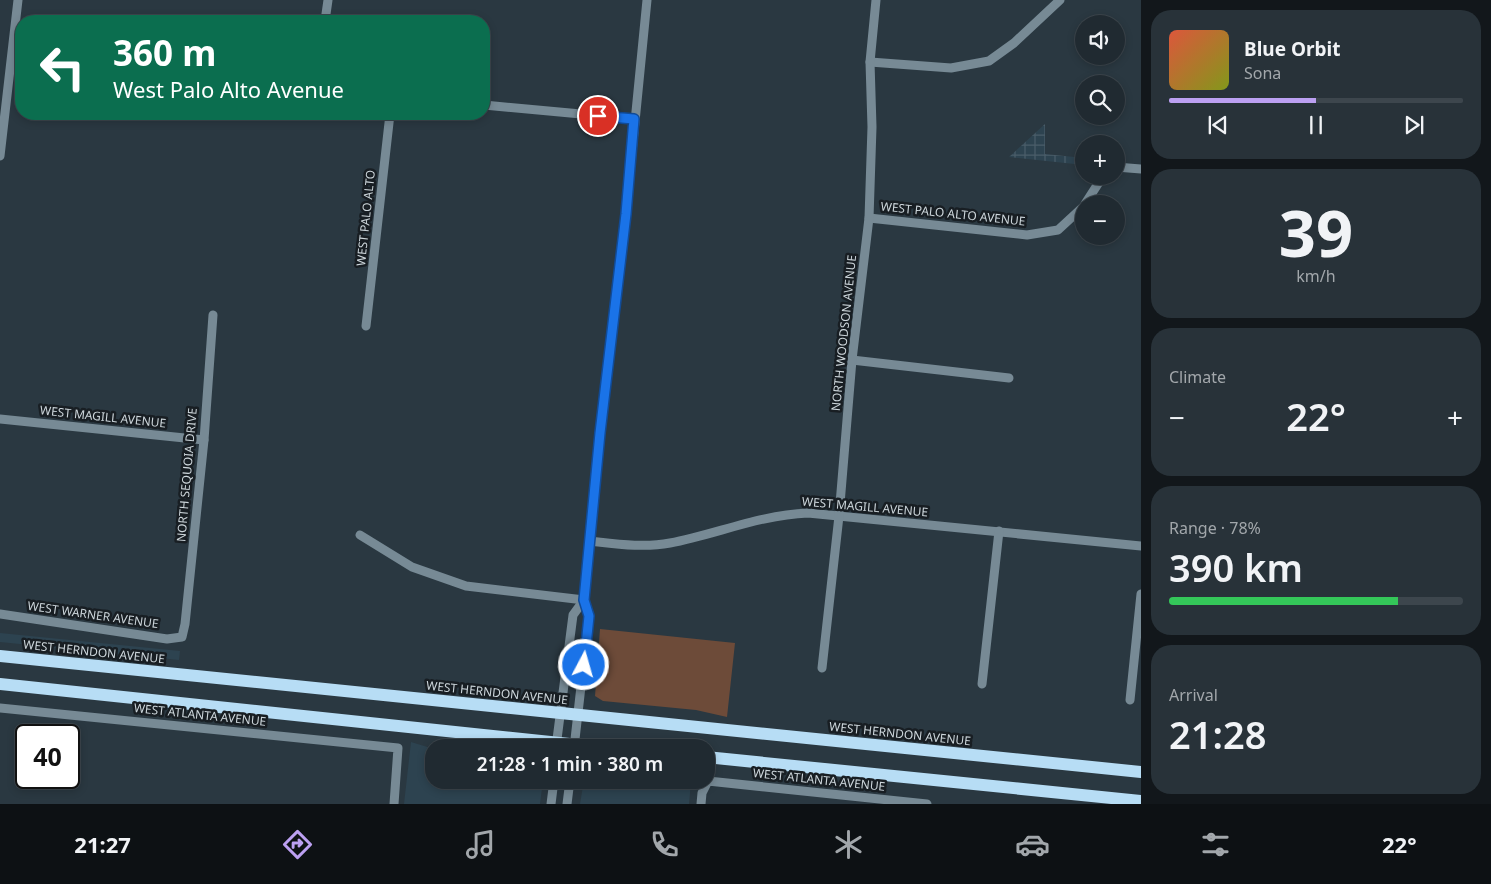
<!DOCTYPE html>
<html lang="en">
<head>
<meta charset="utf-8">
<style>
	:root { --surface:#202a31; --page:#283239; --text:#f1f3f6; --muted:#a2a7ab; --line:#3d464d; --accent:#bca0f2 }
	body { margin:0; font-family:"Noto Sans",sans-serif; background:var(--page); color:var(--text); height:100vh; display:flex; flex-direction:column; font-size:19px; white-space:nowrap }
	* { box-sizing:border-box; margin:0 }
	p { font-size:16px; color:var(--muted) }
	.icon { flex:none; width:28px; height:28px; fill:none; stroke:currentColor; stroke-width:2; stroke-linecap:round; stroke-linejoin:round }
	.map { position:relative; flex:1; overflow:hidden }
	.panel { display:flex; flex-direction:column; gap:10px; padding:10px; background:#12171b; width:350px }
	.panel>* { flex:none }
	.hud { position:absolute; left:15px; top:15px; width:475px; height:105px; border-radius:20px; box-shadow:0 2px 8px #0003,0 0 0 1px var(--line); background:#0b6e4f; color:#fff; overflow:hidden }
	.tools { position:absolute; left:1075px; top:15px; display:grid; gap:10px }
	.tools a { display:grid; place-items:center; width:50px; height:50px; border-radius:50%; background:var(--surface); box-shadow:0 2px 8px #0003,0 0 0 1px var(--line); font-size:25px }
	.speed { position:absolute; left:15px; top:724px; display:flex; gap:10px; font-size:25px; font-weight:700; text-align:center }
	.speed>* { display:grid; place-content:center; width:65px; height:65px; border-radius:50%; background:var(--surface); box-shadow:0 2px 8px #0003,0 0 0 1px var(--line); line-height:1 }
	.speed .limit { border:2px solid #111; border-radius:8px; background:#fff; color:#111 }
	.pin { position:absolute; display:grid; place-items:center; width:42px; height:42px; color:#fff; margin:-21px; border:2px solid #fff; border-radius:50%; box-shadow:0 1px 5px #0007 }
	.me { position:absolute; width:55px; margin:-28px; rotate:6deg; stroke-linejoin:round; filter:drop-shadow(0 0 4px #0008) }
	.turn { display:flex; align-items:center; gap:18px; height:105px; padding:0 15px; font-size:22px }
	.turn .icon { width:65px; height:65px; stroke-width:2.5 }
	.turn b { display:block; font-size:35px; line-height:42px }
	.big { font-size:38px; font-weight:600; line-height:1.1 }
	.panel .tile { flex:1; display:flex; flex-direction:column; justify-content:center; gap:8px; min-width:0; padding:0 18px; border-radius:20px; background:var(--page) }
	.panel .dial { align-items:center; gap:0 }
	.dial b { font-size:65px; line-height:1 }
	.song { display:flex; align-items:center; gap:15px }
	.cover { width:60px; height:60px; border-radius:8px; background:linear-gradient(135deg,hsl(10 70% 55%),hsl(70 70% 35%)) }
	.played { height:5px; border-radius:2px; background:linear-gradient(90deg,var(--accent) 50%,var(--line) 50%) }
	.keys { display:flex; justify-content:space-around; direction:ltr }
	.heat { display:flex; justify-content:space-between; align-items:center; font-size:28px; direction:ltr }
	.charge { height:8px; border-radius:4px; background:linear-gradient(90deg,#34c759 78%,var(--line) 0) }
	.trip { position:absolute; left:425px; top:739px; width:290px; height:50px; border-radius:20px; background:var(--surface); box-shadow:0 2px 8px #0003,0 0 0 1px var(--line); font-weight:600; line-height:50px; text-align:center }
	.tab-bar { display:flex; height:80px; justify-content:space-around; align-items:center; background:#0d1114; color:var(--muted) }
	.tab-bar .icon { width:35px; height:35px }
	.tab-bar .active { color:var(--accent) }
	.tab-bar b { font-size:22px; color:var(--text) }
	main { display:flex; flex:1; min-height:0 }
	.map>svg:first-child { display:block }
</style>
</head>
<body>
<main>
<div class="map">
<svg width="1141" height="804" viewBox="0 0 1141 804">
	<defs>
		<pattern id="industrial-grid" width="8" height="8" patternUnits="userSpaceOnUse" patternTransform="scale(1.25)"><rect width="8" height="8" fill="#2d4350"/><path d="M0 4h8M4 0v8" fill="none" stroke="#4a5d69"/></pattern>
	</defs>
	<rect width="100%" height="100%" fill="#2a3841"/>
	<g fill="#2d4350">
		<polygon points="0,633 180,651 179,660 0,642"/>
		<polygon points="411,742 434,749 434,780 543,780 540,804 404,804"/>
		<polygon points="584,780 666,780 691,782 689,804 580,804"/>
	</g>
	<polygon fill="url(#industrial-grid)" points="1045,124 1045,154 1084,158 1084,165 1009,157"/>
	<polygon fill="#6d4b39" points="600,629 735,643 727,717 696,710 603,701 595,696"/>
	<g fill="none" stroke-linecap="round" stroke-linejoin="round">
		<g stroke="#778a95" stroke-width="9">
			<polyline points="325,21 328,0"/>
			<polyline points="870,62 951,68 989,61 1014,43 1060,0"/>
			<polyline points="484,105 635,119"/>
			<polyline points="0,156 18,0"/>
			<polyline points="1116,167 1141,169"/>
			<polyline points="1085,204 1103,176"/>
			<polyline points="869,218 1027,235 1058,230 1084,206"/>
			<polyline points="366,326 390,114"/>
			<polyline points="852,360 1009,378"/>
			<polyline points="0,419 204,440"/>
			<polyline points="360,535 412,567 466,586 584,600"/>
			<path d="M590 541C617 544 644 548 670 543 717 534 759 515 808 513L1141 546"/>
			<polyline points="0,614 167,639 182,637 185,624 204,440 213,315"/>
			<polyline points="822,668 839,516 852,360 869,218 872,127 870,62 876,0"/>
			<polyline points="982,684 999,531"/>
			<polyline points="1130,700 1141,594"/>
			<polyline points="0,708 398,748 394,804"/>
			<polyline points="556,747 573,615 584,600"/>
			<polyline points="574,748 589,616 584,600 600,433 626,213 647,0"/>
			<polyline points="551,804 554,780"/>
			<polyline points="567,804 570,780"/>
			<polyline points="701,804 702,793 708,781 927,804"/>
		</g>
		<g stroke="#b7ddf5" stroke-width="12">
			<polyline points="0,656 1141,772"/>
			<polyline points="0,684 608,748"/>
			<polyline points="706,757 1141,801"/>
		</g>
	</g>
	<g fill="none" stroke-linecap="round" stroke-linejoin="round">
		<g stroke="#114b97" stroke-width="12">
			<polyline id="route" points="584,665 589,616 584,600 600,433 626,214 634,119 598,116"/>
		</g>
		<use href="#route" stroke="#1a73e8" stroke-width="9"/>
	</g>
	<g text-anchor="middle" stroke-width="5" stroke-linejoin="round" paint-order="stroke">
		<g font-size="12" fill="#cdd6db" stroke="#181e23">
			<text transform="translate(953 214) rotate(6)" y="4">WEST PALO ALTO AVENUE</text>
			<text transform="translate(366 218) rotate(-84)" y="4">WEST PALO ALTO</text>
			<text transform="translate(844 333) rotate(-84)" y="4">NORTH WOODSON AVENUE</text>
			<text transform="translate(103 417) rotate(6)" y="4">WEST MAGILL AVENUE</text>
			<text transform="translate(187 475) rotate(-85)" y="4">NORTH SEQUOIA DRIVE</text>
			<text transform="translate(865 507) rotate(5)" y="4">WEST MAGILL AVENUE</text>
			<text transform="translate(93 615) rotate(8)" y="4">WEST WARNER AVENUE</text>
			<text transform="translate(94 652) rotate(6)" y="4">WEST HERNDON AVENUE</text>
			<text transform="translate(497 693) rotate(6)" y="4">WEST HERNDON AVENUE</text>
			<text transform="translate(200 715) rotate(6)" y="4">WEST ATLANTA AVENUE</text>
			<text transform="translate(900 734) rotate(6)" y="4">WEST HERNDON AVENUE</text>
			<text transform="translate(819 780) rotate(6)" y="4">WEST ATLANTA AVENUE</text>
		</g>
	</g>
</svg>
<div class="tools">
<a><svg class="icon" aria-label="sound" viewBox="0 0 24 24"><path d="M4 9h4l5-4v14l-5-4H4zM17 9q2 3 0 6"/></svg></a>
<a><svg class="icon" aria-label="search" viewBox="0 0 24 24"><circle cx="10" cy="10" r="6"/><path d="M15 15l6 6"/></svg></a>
<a>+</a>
<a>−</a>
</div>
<div class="speed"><div class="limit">40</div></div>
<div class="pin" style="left:598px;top:116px;background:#d93025"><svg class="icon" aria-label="arrive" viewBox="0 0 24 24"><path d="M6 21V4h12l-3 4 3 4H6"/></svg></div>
<svg class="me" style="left:584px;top:665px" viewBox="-20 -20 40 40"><circle r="17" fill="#1a73e8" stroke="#fff" stroke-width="3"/><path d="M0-11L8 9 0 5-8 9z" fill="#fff"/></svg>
<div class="trip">21:28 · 1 min · 380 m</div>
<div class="hud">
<div class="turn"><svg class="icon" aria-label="left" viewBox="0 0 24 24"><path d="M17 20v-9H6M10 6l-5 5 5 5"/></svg><div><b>360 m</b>West Palo Alto Avenue</div></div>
</div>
</div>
<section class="panel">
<div class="tile">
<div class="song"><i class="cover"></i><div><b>Blue Orbit</b><p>Sona</p></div></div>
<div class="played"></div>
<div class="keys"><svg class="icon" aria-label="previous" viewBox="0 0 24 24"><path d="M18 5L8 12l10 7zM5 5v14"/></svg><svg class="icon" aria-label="pause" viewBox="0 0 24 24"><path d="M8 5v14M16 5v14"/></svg><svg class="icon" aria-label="next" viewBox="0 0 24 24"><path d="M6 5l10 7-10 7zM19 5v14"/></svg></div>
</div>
<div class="tile dial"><b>39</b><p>km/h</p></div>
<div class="tile"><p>Climate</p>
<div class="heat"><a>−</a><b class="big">22°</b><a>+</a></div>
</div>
<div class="tile"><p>Range · 78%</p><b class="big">390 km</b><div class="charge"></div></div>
<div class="tile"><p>Arrival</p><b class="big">21:28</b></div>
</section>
</main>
<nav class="tab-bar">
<b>21:27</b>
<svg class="icon active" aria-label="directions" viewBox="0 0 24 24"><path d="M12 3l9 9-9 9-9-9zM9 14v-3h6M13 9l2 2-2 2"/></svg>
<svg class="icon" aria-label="music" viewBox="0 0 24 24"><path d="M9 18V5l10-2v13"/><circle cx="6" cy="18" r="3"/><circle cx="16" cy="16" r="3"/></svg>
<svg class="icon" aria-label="phone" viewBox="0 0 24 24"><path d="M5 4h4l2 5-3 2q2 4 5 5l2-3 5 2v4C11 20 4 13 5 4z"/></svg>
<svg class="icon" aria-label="climate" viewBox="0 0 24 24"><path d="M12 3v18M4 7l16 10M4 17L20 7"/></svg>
<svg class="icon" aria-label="car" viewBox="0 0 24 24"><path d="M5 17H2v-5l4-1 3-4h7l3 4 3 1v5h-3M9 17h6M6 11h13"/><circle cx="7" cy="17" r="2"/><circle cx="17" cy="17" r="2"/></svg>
<svg class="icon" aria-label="filters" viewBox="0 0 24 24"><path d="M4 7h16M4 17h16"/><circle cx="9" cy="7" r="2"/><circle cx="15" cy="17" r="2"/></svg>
<b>22°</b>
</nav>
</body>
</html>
